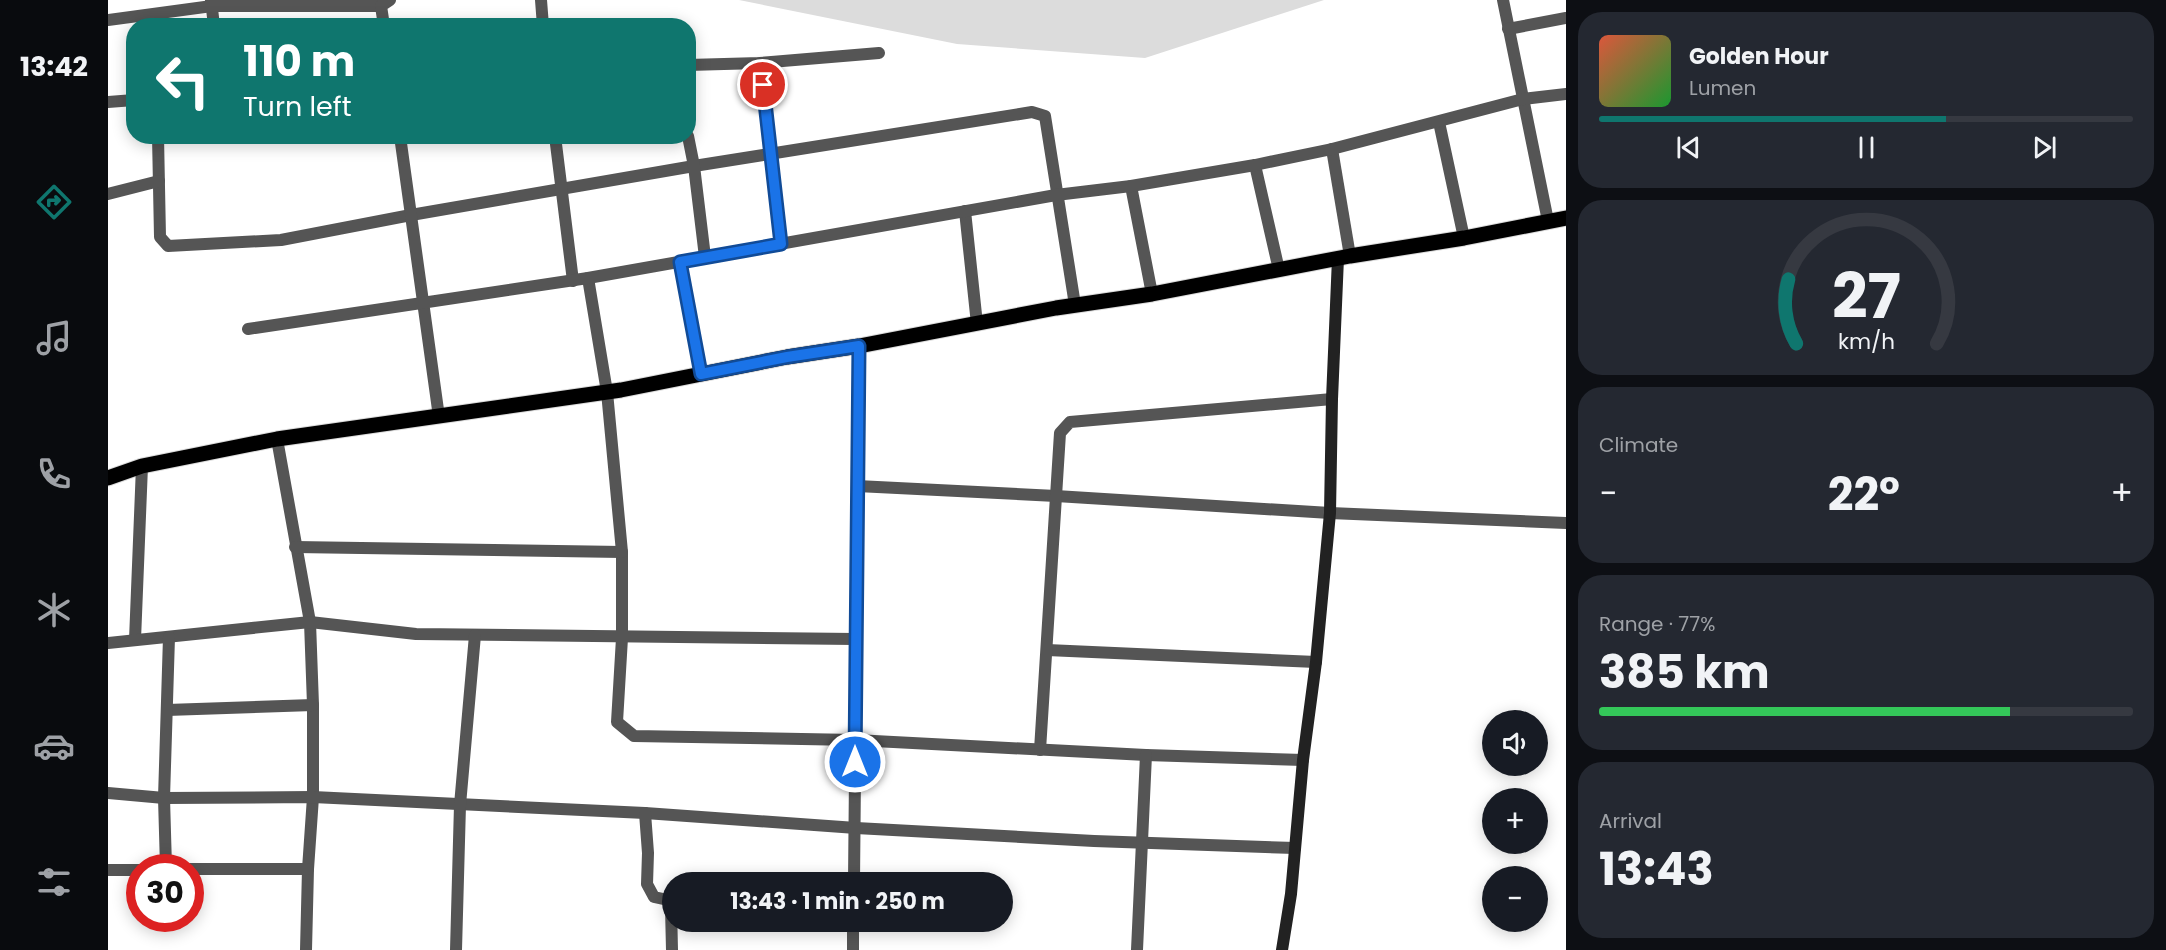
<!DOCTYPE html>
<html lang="en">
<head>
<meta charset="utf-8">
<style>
	:root { --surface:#171b24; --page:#242831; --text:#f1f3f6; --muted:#9ea1a6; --line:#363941; --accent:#0f766e }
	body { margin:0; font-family:Poppins,sans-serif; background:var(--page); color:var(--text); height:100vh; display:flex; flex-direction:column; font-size:22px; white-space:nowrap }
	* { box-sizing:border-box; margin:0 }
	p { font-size:20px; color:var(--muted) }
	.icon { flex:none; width:33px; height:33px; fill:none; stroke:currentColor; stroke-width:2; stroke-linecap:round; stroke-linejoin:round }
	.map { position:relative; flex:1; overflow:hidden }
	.details { display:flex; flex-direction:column; gap:12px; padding:12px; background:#0d0f14; width:600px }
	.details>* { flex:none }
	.hud { position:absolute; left:18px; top:18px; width:570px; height:126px; border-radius:24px; box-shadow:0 3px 15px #0003; background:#0f766e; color:#fff; overflow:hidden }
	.controls { position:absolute; left:1374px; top:710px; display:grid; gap:12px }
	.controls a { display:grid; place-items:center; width:66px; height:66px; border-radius:50%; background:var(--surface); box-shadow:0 3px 15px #0003; font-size:30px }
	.speed { position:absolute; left:18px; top:854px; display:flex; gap:12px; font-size:30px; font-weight:700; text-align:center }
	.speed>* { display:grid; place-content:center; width:78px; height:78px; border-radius:50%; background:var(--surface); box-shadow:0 3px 15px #0003; line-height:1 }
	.speed .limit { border:9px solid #d22; background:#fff; color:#111 }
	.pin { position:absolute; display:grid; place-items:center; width:51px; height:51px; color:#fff; margin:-26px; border:3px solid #fff; border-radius:50%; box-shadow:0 2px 6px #0007 }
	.me { position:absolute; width:66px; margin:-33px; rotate:0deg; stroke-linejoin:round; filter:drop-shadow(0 0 4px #0008) }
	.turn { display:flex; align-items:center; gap:21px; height:126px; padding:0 18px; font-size:27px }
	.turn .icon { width:78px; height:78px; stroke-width:2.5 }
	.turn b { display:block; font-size:42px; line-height:51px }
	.big { font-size:45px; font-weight:700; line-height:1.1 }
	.details .card { flex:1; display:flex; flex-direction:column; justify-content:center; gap:9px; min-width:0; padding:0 21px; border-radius:24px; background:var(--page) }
	.details .dial { align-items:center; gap:0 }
	.dial svg { height:156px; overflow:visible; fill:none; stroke:var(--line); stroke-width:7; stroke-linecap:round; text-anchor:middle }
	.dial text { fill:var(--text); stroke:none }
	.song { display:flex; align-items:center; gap:18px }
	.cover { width:72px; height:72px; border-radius:9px; background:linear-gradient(135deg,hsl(10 70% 55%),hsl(130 70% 35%)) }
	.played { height:6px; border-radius:3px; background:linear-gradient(90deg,var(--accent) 65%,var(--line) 65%) }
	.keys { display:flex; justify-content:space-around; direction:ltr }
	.heat { display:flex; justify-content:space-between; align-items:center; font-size:33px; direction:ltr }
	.charge { height:9px; border-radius:4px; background:linear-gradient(90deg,#34c759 77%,var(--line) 0) }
	.trip { position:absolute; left:554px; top:872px; width:351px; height:60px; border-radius:30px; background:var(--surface); box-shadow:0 3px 15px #0003; font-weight:700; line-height:60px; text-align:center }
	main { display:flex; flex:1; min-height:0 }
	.tab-bar { display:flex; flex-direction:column; width:108px; justify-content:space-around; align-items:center; background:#090b0e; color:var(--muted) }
	.tab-bar .icon { width:42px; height:42px }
	.tab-bar .active { color:var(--accent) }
	.tab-bar b { font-size:27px; color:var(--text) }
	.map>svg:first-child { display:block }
</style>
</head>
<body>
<main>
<nav class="tab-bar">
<b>13:42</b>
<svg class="icon active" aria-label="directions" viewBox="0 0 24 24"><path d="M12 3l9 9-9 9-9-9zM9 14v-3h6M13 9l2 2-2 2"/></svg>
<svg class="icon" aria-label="music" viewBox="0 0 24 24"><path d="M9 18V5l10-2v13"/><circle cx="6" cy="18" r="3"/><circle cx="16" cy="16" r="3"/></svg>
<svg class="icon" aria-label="phone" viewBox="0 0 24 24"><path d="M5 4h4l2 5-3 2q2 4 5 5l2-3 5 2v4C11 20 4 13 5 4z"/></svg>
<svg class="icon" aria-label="climate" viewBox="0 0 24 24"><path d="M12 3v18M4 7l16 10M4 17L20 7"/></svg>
<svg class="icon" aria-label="car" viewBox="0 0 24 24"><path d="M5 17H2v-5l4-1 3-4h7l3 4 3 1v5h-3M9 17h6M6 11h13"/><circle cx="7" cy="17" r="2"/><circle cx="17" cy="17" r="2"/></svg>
<svg class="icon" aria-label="filters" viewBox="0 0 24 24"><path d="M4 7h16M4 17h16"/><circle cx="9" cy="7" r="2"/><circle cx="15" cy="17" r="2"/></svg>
</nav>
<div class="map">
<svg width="1458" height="950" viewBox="0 0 1458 950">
	<rect width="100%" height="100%" fill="#fff"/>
	<polygon fill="#dcdcdc" points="631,0 1216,0 1037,58 849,44"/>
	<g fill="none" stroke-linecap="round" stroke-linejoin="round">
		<g stroke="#dbdbdb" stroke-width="17">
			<polyline id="primary" points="0,478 34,466 169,439 513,390 679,357 751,346 948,308 1044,294 1242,256 1356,238 1458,218"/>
		</g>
		<g stroke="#555" stroke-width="12">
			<polyline points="103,0 106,26"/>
			<polyline points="433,0 435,26"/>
			<polyline points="1395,0 1440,221"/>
			<polyline points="0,20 104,6 273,6"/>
			<polyline points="276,26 273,6 282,0"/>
			<polyline points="1400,29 1458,18"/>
			<polyline points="652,63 673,244"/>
			<polyline points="580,65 652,63 771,53"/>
			<polyline points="0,102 26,100"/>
			<polyline points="1331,122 1356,238"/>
			<polyline points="50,136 52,237 60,246 173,240 303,215 586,166 924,112 937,116 967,305"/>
			<polyline points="292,136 331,417"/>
			<polyline points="447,136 465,281"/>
			<polyline points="580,136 586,166 597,257"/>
			<polyline points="1224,149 1242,256"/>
			<polyline points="1147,165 1171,270"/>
			<polyline points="1023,186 1044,294"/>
			<polyline points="0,194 51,181"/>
			<polyline points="857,211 869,324"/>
			<polyline points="572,262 593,374"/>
			<polyline points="480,278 499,392 514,552 514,638 509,722 526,736 747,740 1038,755 1195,760"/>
			<polyline points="140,329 480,278 948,195 1023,186 1147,165 1224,149 1415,99 1458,94"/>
			<polyline points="169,439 202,622 205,705 205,797 200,869 198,950"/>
			<polyline points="749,486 948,496 1222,513 1458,523"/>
			<polyline points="187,547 514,552"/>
			<polyline points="27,640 34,466"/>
			<polyline points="0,643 202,622 308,634 747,639"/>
			<polyline points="939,650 1208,662"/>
			<polyline points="59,710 205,705"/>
			<polyline points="932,750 952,433 962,422 1224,399"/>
			<polyline points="0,793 56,798 205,797 537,813 748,828 986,841 1187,848"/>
			<polyline points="537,813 540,853 539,884 546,897 560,900 563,907 564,950"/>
			<polyline points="58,867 56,798 61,637"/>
			<polyline points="82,869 200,869"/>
			<polyline points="0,870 32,870"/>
			<polyline points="746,882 751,346"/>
			<polyline points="348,950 352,805 367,635"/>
			<polyline points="745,950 745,921"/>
			<polyline points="1029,950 1038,755"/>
		</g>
		<polyline stroke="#222" stroke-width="12" points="1174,950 1183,894 1195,760 1208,662 1222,513 1224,399 1230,258"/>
		<use href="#primary" stroke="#000" stroke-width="15"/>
	</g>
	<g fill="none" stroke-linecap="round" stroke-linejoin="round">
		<g stroke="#114b97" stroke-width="15">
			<polyline id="route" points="655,85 673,244 572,262 593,374 679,357 751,346 747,762"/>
		</g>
		<use href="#route" stroke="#1a73e8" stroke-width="10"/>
	</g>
</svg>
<div class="controls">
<a><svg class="icon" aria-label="sound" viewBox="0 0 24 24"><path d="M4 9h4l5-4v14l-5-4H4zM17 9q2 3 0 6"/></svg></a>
<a>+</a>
<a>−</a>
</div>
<div class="speed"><div class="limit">30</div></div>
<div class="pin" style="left:655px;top:85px;background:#d93025"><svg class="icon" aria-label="arrive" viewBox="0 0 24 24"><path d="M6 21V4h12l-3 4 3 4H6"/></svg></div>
<svg class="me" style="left:747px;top:762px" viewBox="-20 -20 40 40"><circle r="17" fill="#1a73e8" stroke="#fff" stroke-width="3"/><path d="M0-11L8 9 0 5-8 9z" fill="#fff"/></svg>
<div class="trip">13:43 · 1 min · 250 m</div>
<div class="hud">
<div class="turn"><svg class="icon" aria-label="left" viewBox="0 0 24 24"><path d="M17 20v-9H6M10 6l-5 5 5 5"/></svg><div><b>110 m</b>Turn left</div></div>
</div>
</div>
<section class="details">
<div class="card">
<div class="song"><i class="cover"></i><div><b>Golden Hour</b><p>Lumen</p></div></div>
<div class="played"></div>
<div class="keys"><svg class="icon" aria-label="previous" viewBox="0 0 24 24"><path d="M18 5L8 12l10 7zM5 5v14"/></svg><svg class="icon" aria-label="pause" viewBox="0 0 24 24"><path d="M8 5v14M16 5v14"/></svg><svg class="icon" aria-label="next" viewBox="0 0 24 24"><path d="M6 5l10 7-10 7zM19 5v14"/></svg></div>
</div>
<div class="card dial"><svg viewBox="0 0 100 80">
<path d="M14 69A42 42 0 1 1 86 69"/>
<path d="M14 69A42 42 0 0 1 10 36" stroke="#0f766e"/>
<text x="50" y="56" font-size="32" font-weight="700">27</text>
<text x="50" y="72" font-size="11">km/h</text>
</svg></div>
<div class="card"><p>Climate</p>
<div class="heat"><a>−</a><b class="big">22°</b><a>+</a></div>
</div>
<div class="card"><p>Range · 77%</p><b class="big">385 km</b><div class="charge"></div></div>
<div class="card"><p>Arrival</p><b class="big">13:43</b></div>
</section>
</main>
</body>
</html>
